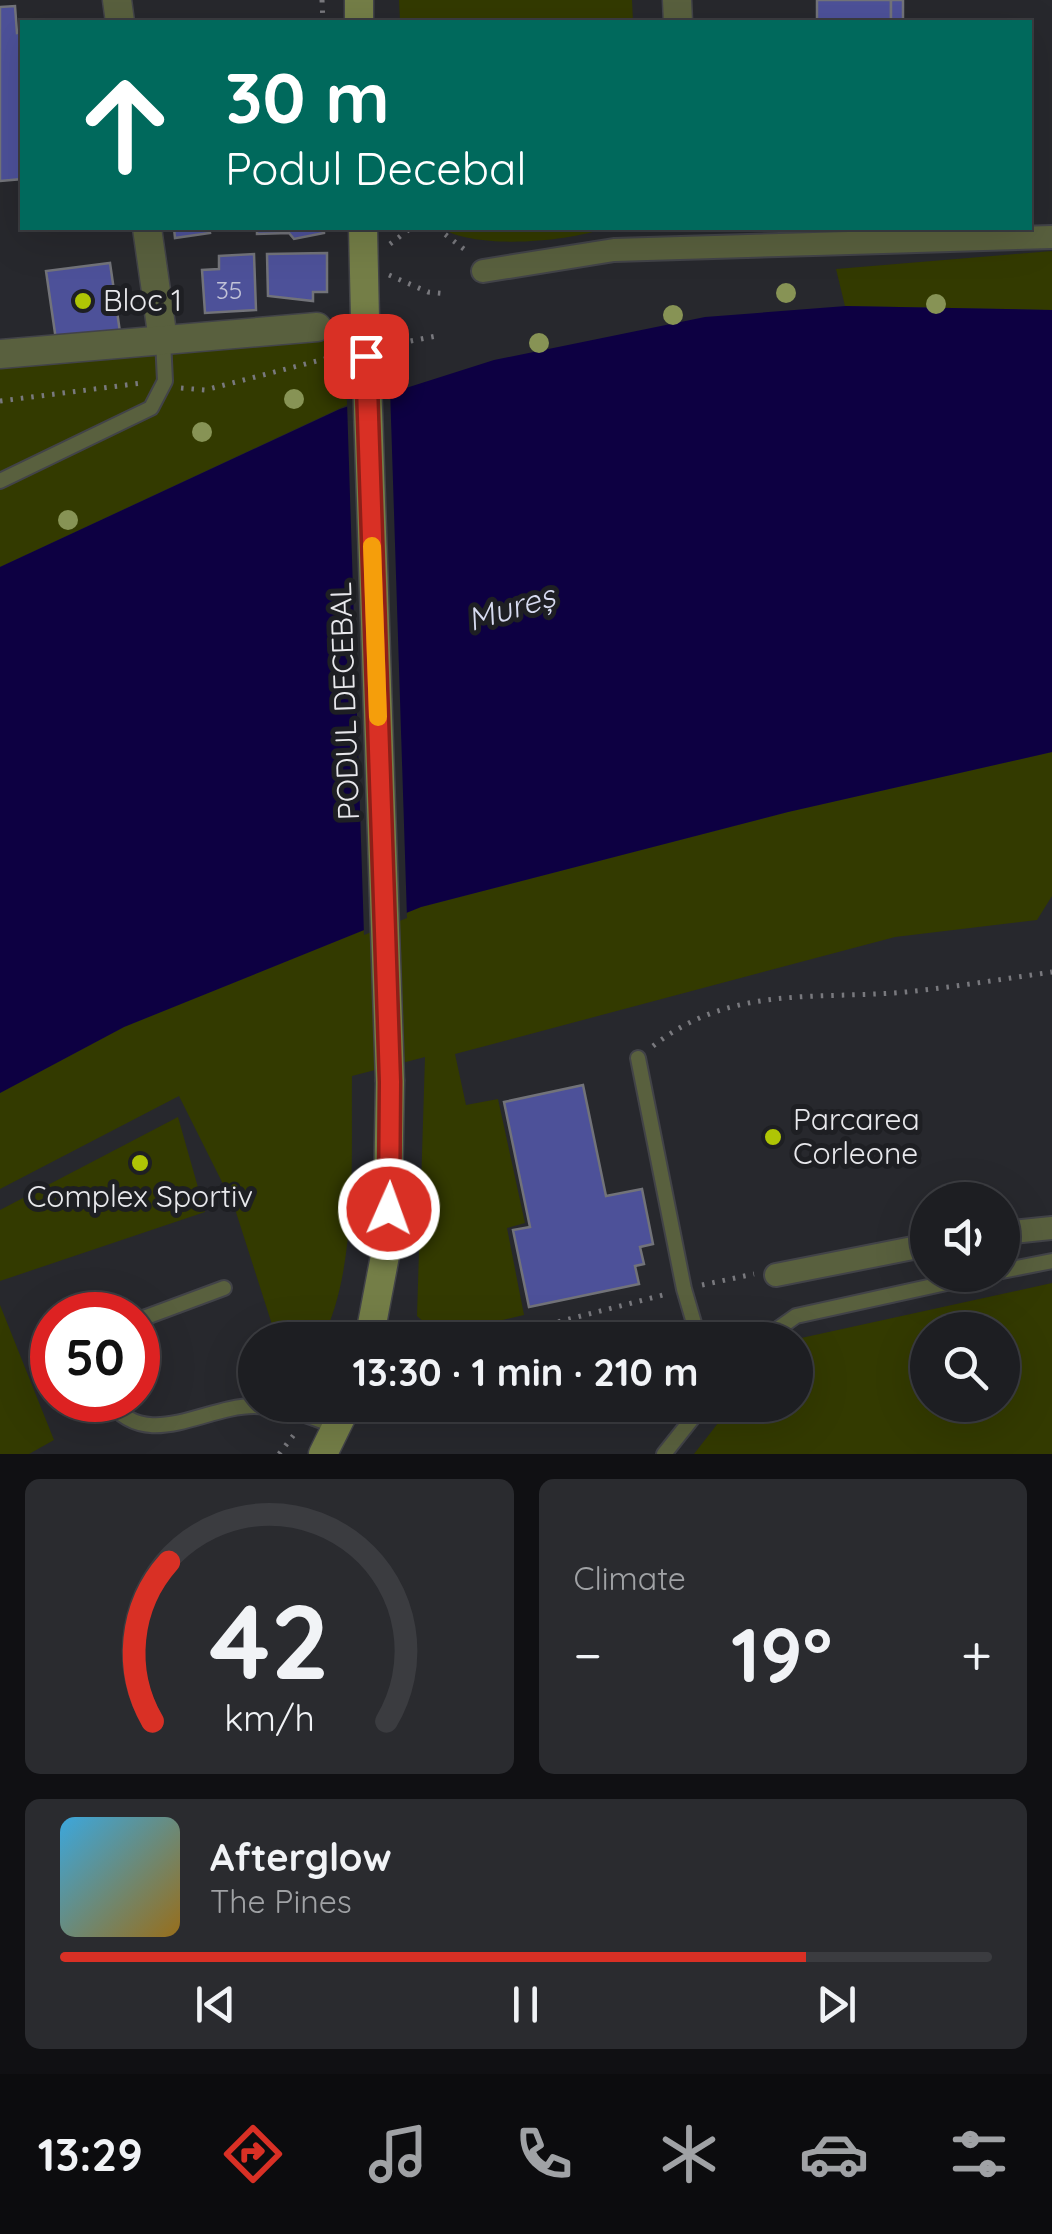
<!DOCTYPE html>
<html lang="en">
<head>
<meta charset="utf-8">
<style>
	:root { --surface:#1d1e22; --page:#2a2b2f; --text:#f1f3f6; --muted:#a0a2a5; --line:#3b3c40; --accent:#d93025 }
	body { margin:0; font-family:Quicksand,sans-serif; background:var(--page); color:var(--text); height:100vh; display:flex; flex-direction:column; font-size:38px; white-space:nowrap }
	* { box-sizing:border-box; margin:0 }
	p { font-size:32px; color:var(--muted) }
	.icon { flex:none; width:55px; height:55px; fill:none; stroke:currentColor; stroke-width:2; stroke-linecap:round; stroke-linejoin:round }
	.map { position:relative; height:1454px; overflow:hidden }
	.drawer { display:flex; flex-direction:column; gap:25px; padding:25px; background:#101013; flex:1 }
	.drawer>* { flex:none }
	.banner { position:absolute; left:20px; top:20px; width:1012px; height:210px; border-radius:0px; box-shadow:0 10px 40px #0002,0 0 0 2px var(--line); background:#00695c; color:#fff; overflow:hidden }
	.buttons { position:absolute; left:910px; top:1182px; display:grid; gap:20px }
	.buttons a { display:grid; place-items:center; width:110px; height:110px; border-radius:50%; background:var(--surface); box-shadow:0 10px 40px #0002,0 0 0 2px var(--line); font-size:50px }
	.speed { position:absolute; left:30px; top:1292px; display:flex; gap:20px; font-size:50px; font-weight:700; text-align:center }
	.speed>* { display:grid; place-content:center; width:130px; height:130px; border-radius:50%; background:var(--surface); box-shadow:0 10px 40px #0002,0 0 0 2px var(--line); line-height:1 }
	.speed .limit { border:15px solid #d22; background:#fff; color:#111 }
	.pin { position:absolute; display:grid; place-items:center; width:85px; height:85px; color:#fff; margin:-42px; border-radius:20px; box-shadow:0 5px 15px #0006 }
	.me { position:absolute; width:110px; margin:-55px; rotate:2deg; stroke-linejoin:round; filter:drop-shadow(0 0 8px #0008) }
	.turn { display:flex; align-items:center; gap:35px; height:210px; padding:0 40px; font-size:45px }
	.turn .icon { width:130px; height:130px; stroke-width:2.5 }
	.turn b { display:block; font-size:70px; line-height:85px }
	.big { font-size:75px; font-weight:800; line-height:1.1 }
	.drawer .tile { flex:1; display:flex; flex-direction:column; justify-content:center; gap:15px; min-width:0; padding:0 35px; border-radius:15px; background:var(--page) }
	.drawer .dial { align-items:center; gap:0 }
	.dial svg { height:260px; overflow:visible; fill:none; stroke:var(--line); stroke-width:7; stroke-linecap:round; text-anchor:middle }
	.dial text { fill:var(--text); stroke:none }
	.song { display:flex; align-items:center; gap:30px }
	.cover { width:120px; height:120px; border-radius:15px; background:linear-gradient(135deg,hsl(200 70% 55%),hsl(40 70% 35%)) }
	.played { height:10px; border-radius:5px; background:linear-gradient(90deg,var(--accent) 80%,var(--line) 80%) }
	.keys { display:flex; justify-content:space-around; direction:ltr }
	.heat { display:flex; justify-content:space-between; align-items:center; font-size:55px; direction:ltr }
	.drawer .tiles { flex:1; display:grid; gap:25px; grid-template-columns:1fr 1fr }
	.tile:last-child { grid-column:span 2 }
	.trip { position:absolute; left:238px; top:1322px; width:575px; height:100px; border-radius:50px; background:var(--surface); box-shadow:0 10px 40px #0002,0 0 0 2px var(--line); font-weight:800; line-height:100px; text-align:center }
	.tab-bar { display:flex; height:160px; justify-content:space-around; align-items:center; background:#0c0c0e; color:var(--muted) }
	.tab-bar .icon { width:70px; height:70px }
	.tab-bar .active { color:var(--accent) }
	.tab-bar b { font-size:45px; color:var(--text) }
	.map>svg:first-child { display:block }
</style>
</head>
<body>
<div class="map">
<svg width="1052" height="1454" viewBox="0 0 1052 1454">
	<rect width="100%" height="100%" fill="#27282d"/>
	<g fill="#333a00" fill-rule="evenodd">
		<polygon points="399,0 632,0 633,22 400,22"/>
		<path d="M441 228H605C568 242 476 250 441 228Z"/>
		<polygon points="1052,251 1052,310 845,306 836,269"/>
		<polygon points="345,319 347,405 0,567 0,343"/>
		<path d="M1052 752V896L1037 920 895 937 455 1054 466 1105 498 1099 525 1223 507 1228 524 1315 438 1335 417 1316 425 1057 352 1076C351 1157 358 1267 322 1340H277L234 1206 179 1096 0 1189V1093L124 1027 421 907 788 812Z"/>
		<polygon points="178,1117 205,1212 0,1281 0,1210"/>
		<path d="M1052 1283V1454H694L732 1405H795L792 1340ZM928 1330H1002V1405H928Z"/>
		<polygon points="0,1305 54,1440 29,1454 0,1454"/>
	</g>
	<polygon fill="#0d0042" points="846,306 1052,310 1052,752 788,812 421,907 124,1027 0,1093 0,567 340,409 494,360 705,317"/>
	<polygon fill="#27282d" points="390,388 407,918 364,935 347,402"/>
	<g fill="#4d5199" stroke="#727379" stroke-width="2.5">
		<rect x="817" y="0" width="74" height="22"/>
		<rect x="891" y="0" width="12" height="22"/>
		<polygon points="15,6 17,33 22,32 22,179 0,181 0,7"/>
		<polygon points="174,228 209,228 210,233 175,238"/>
		<polygon points="257,228 324,228 324,233 294,239 289,233 257,234"/>
		<polygon points="327,253 327,292 313,292 313,301 268,296 267,254"/>
		<polygon points="254,254 256,310 205,313 202,270 219,269 219,256"/>
		<polygon points="110,263 120,332 56,340 46,271"/>
		<polygon points="583,1085 606,1196 642,1189 653,1244 640,1247 644,1264 635,1266 639,1284 529,1307 513,1230 530,1227 504,1102"/>
	</g>
	<g fill="none" stroke-linecap="round" stroke-linejoin="round">
		<g stroke="#424348" stroke-width="18">
			<g id="service">
				<polyline points="0,481 151,408 165,381 163,340"/>
				<polyline points="638,1058 684,1289 699,1340"/>
				<polyline points="1002,1271 1052,1261"/>
				<polyline points="138,1320 224,1288"/>
				<polyline points="762,1340 796,1316 983,1275"/>
				<path d="M108 1400C146 1453 204 1406 254 1406 283 1406 310 1416 337 1427"/>
				<polyline points="664,1454 703,1405"/>
			</g>
		</g>
		<g stroke="#424348" stroke-width="26">
			<g id="pedestrian">
				<polyline points="483,271 614,250 1052,237"/>
				<polyline points="1002,1233 1052,1228"/>
				<polyline points="776,1275 928,1245"/>
			</g>
		</g>
		<g stroke="#424348" stroke-width="31">
			<g id="minor">
				<polyline points="117,0 120,22"/>
				<polyline points="677,0 678,22"/>
				<polyline points="147,228 163,340"/>
				<polyline points="0,354 317,327"/>
			</g>
		</g>
		<g stroke="#424348" stroke-width="31">
			<g id="secondary">
				<polyline points="359,0 359,22"/>
				<polyline points="363,228 365,318"/>
				<polyline points="369,1340 387,1245 390,1082"/>
				<polyline points="323,1454 347,1405"/>
			</g>
		</g>
		<g stroke="#79797e" stroke-width="5" stroke-dasharray="2.5 8" stroke-linecap="butt">
			<polyline points="322,0 323,22"/>
			<polyline points="437,228 469,253"/>
			<polyline points="390,244 411,228"/>
			<polyline points="389,275 428,292 448,294"/>
			<polyline points="390,345 436,336"/>
			<polyline points="181,388 205,390 340,355"/>
			<polyline points="0,401 142,383"/>
			<path d="M653 1046C730 985 814 1000 906 992 954 987 1003 979 1052 972"/>
			<polyline points="702,1285 754,1274"/>
			<polyline points="393,1337 415,1340"/>
			<polyline points="487,1340 667,1294"/>
			<polyline points="279,1454 296,1432"/>
		</g>
		<use href="#service" stroke="#59603e" stroke-width="14"/>
		<use href="#pedestrian" stroke="#59603e" stroke-width="22"/>
		<use href="#minor" stroke="#59603e" stroke-width="28"/>
		<use href="#secondary" stroke="#747e47" stroke-width="28"/>
		<g stroke="#424348" stroke-width="31" stroke-linecap="butt">
			<polyline id="secondary-bridge" points="365,318 390,1082"/>
		</g>
		<use href="#secondary-bridge" stroke="#747e47" stroke-width="28"/>
	</g>
	<g fill="#879355">
		<circle cx="786" cy="293" r="10"/>
		<circle cx="936" cy="304" r="10"/>
		<circle cx="673" cy="315" r="10"/>
		<circle cx="539" cy="343" r="10"/>
		<circle cx="294" cy="399" r="10"/>
		<circle cx="202" cy="432" r="10"/>
		<circle cx="68" cy="520" r="10"/>
	</g>
	<g fill="none" stroke-linecap="round" stroke-linejoin="round">
		<g stroke="#8d1f18" stroke-width="25">
			<polyline id="route" points="366,356 390,1082 389,1209"/>
		</g>
		<use href="#route" stroke="#d93025" stroke-width="18"/>
		<polyline stroke="#f59e0b" stroke-width="18" points="372,546 378,717"/>
	</g>
	<g fill="#afc505" stroke="#1e1f23" stroke-width="4">
		<circle cx="83" cy="301" r="10"/>
		<circle cx="773" cy="1137" r="10"/>
		<circle cx="140" cy="1163" r="10"/>
	</g>
	<g text-anchor="middle" stroke-width="10" stroke-linejoin="round" paint-order="stroke">
		<g font-size="25" fill="#c1c2d7">
			<text x="229" y="299">35</text>
		</g>
		<g font-size="30" fill="#e8e8ec" stroke="#1e1f23" text-anchor="start">
			<text x="103" y="311">Bloc 1</text>
			<text x="793" y="1130">Parcarea<tspan x="793" dy="34">Corleone</tspan></text>
			<text x="140" y="1207" text-anchor="middle">Complex Sportiv</text>
		</g>
		<g font-size="30" fill="#e8e8ec" stroke="#1e1f23">
			<text transform="translate(345 701) rotate(-92)" y="10">PODUL DECEBAL</text>
		</g>
		<g font-size="32" font-style="italic" fill="#d7dbf0" stroke="#1e1f23">
			<text transform="translate(511 608) rotate(-17)" y="11">Mureș</text>
		</g>
	</g>
</svg>
<div class="buttons">
<a><svg class="icon" aria-label="sound" viewBox="0 0 24 24"><path d="M4 9h4l5-4v14l-5-4H4zM17 9q2 3 0 6"/></svg></a>
<a><svg class="icon" aria-label="search" viewBox="0 0 24 24"><circle cx="10" cy="10" r="6"/><path d="M15 15l6 6"/></svg></a>
</div>
<div class="speed"><div class="limit">50</div></div>
<div class="pin" style="left:366px;top:356px;background:#d93025"><svg class="icon" aria-label="arrive" viewBox="0 0 24 24"><path d="M6 21V4h12l-3 4 3 4H6"/></svg></div>
<svg class="me" style="left:389px;top:1209px" viewBox="-20 -20 40 40"><circle r="17" fill="#d93025" stroke="#fff" stroke-width="3"/><path d="M0-11L8 9 0 5-8 9z" fill="#fff"/></svg>
<div class="trip">13:30 · 1 min · 210 m</div>
<div class="banner">
<div class="turn"><svg class="icon" aria-label="ahead" viewBox="0 0 24 24"><path d="M12 20V5M6 11l6-6 6 6"/></svg><div><b>30 m</b>Podul Decebal</div></div>
</div>
</div>
<section class="drawer">
<div class="tiles">
<div class="tile dial"><svg viewBox="0 0 100 80">
<path d="M14 69A42 42 0 1 1 86 69"/>
<path d="M14 69A42 42 0 0 1 19 20" stroke="#d93025"/>
<text x="50" y="56" font-size="32" font-weight="700">42</text>
<text x="50" y="72" font-size="11">km/h</text>
</svg></div>
<div class="tile"><p>Climate</p>
<div class="heat"><a>−</a><b class="big">19°</b><a>+</a></div>
</div>
<div class="tile">
<div class="song"><i class="cover"></i><div><b>Afterglow</b><p>The Pines</p></div></div>
<div class="played"></div>
<div class="keys"><svg class="icon" aria-label="previous" viewBox="0 0 24 24"><path d="M18 5L8 12l10 7zM5 5v14"/></svg><svg class="icon" aria-label="pause" viewBox="0 0 24 24"><path d="M8 5v14M16 5v14"/></svg><svg class="icon" aria-label="next" viewBox="0 0 24 24"><path d="M6 5l10 7-10 7zM19 5v14"/></svg></div>
</div>
</div>
</section>
<nav class="tab-bar">
<b>13:29</b>
<svg class="icon active" aria-label="directions" viewBox="0 0 24 24"><path d="M12 3l9 9-9 9-9-9zM9 14v-3h6M13 9l2 2-2 2"/></svg>
<svg class="icon" aria-label="music" viewBox="0 0 24 24"><path d="M9 18V5l10-2v13"/><circle cx="6" cy="18" r="3"/><circle cx="16" cy="16" r="3"/></svg>
<svg class="icon" aria-label="phone" viewBox="0 0 24 24"><path d="M5 4h4l2 5-3 2q2 4 5 5l2-3 5 2v4C11 20 4 13 5 4z"/></svg>
<svg class="icon" aria-label="climate" viewBox="0 0 24 24"><path d="M12 3v18M4 7l16 10M4 17L20 7"/></svg>
<svg class="icon" aria-label="car" viewBox="0 0 24 24"><path d="M5 17H2v-5l4-1 3-4h7l3 4 3 1v5h-3M9 17h6M6 11h13"/><circle cx="7" cy="17" r="2"/><circle cx="17" cy="17" r="2"/></svg>
<svg class="icon" aria-label="filters" viewBox="0 0 24 24"><path d="M4 7h16M4 17h16"/><circle cx="9" cy="7" r="2"/><circle cx="15" cy="17" r="2"/></svg>
</nav>
</body>
</html>
